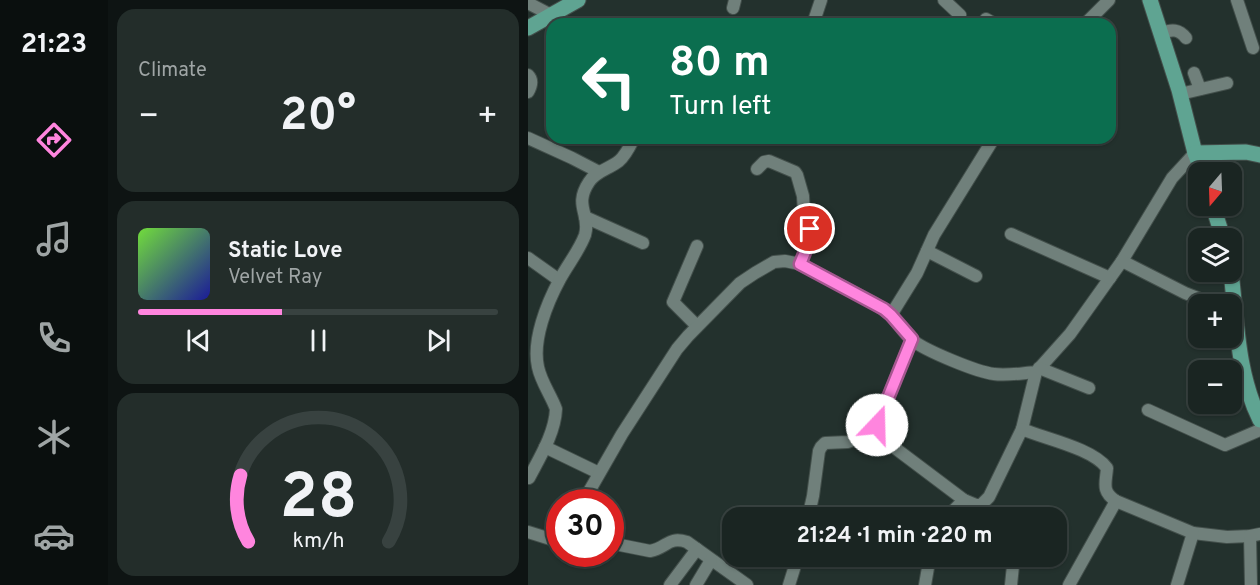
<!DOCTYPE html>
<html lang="en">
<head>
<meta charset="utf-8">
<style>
	:root { --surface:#1a2522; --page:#232d2a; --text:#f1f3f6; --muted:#9fa5a5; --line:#384240; --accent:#ff85de }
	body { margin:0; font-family:Overpass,sans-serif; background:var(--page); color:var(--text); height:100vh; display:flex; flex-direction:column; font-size:22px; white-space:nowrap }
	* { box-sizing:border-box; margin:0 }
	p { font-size:20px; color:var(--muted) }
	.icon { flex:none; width:33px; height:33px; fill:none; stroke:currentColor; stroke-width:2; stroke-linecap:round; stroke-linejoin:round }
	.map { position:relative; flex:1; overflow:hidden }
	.sheet { display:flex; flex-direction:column; gap:9px; padding:9px; background:#0e1413; width:420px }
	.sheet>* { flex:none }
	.top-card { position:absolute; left:18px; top:18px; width:570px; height:126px; border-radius:18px; box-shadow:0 2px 4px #0004,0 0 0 2px var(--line); background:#0b6e4f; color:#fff; overflow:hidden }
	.needle { width:39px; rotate:199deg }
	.controls { position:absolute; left:660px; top:162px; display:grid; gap:12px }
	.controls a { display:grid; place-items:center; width:54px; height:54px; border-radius:12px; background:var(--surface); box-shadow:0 2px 4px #0004,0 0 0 2px var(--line); font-size:30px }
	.speed { position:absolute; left:18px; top:489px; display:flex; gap:12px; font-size:30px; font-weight:700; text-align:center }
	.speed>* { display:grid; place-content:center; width:78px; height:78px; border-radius:50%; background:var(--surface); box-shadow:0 2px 4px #0004,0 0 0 2px var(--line); line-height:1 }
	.speed .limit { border:9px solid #d22; background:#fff; color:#111 }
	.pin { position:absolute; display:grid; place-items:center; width:51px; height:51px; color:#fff; margin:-26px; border:3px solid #fff; border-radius:50%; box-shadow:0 2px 6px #0007 }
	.me { position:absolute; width:66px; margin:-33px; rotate:21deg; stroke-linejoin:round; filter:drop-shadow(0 0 4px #0008) }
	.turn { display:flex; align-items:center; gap:21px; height:126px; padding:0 24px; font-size:27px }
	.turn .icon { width:78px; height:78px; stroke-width:2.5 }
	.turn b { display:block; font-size:42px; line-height:51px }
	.big { font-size:45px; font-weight:700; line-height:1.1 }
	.sheet .widget { flex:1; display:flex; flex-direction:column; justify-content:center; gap:9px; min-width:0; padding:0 21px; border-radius:18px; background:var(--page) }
	.sheet .dial { align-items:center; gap:0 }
	.dial svg { height:156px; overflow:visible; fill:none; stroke:var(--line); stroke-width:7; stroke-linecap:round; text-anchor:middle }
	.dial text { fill:var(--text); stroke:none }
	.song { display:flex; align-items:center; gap:18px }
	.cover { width:72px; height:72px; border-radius:9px; background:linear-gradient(135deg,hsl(100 70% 55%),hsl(240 70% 35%)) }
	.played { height:6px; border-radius:3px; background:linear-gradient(90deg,var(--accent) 40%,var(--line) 40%) }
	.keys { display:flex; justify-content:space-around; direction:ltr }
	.heat { display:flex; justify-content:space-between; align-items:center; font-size:33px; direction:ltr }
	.trip { position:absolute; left:194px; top:507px; width:345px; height:60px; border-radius:18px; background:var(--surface); box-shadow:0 2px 4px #0004,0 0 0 2px var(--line); font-weight:700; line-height:60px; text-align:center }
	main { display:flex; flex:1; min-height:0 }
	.menu { display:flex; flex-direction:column; width:108px; justify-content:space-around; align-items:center; background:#0a0f0e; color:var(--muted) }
	.menu .icon { width:42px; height:42px }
	.menu .on { color:var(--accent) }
	.menu b { font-size:27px; color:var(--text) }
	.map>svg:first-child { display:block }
</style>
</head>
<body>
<main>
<nav class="menu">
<b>21:23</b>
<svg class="icon on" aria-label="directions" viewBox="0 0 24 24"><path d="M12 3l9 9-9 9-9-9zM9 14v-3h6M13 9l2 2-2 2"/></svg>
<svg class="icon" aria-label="music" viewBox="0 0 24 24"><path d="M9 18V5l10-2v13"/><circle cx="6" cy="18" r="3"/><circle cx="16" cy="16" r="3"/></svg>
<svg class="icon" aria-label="phone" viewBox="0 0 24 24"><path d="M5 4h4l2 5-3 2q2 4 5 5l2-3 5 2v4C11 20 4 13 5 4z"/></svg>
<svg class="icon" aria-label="climate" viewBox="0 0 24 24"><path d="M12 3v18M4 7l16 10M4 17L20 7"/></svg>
<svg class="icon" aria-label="car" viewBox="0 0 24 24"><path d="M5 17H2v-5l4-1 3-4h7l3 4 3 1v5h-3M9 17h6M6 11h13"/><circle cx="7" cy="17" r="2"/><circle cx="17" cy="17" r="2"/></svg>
</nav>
<section class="sheet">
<div class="widget"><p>Climate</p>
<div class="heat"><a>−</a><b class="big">20°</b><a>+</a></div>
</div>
<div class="widget">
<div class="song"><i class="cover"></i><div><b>Static Love</b><p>Velvet Ray</p></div></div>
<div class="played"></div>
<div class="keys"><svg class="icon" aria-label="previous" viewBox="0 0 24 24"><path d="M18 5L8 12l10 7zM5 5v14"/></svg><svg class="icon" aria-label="pause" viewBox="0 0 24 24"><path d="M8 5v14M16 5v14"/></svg><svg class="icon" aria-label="next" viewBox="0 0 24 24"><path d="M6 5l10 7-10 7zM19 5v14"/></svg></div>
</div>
<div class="widget dial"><svg viewBox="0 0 100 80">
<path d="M14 69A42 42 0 1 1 86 69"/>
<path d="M14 69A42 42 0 0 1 10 35" stroke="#ff85de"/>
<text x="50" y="56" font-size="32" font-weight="700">28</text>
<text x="50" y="72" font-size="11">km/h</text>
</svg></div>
</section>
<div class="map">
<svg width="732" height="585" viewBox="0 0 732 585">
	<rect width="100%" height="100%" fill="#23312d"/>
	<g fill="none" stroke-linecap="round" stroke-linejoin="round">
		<g stroke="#434f4b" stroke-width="14">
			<g id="minor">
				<polyline points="416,0 432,15 427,24"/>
				<polyline points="709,0 725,48"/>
				<polyline points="0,3 23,15"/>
				<polyline points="205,8 207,0"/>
				<polyline points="458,19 467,24"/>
				<polyline points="285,24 293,0"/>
				<polyline points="557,24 581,0"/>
				<path d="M633 33C644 29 651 29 658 38"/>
				<polyline points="666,73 672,89"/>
				<path d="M0 75C5 80 4 85 0 92"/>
				<polyline points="652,94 699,83"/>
				<polyline points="0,138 44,158 71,172"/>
				<path d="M466 138 406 235 389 273 363 315C370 323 376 333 384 340 398 351 449 372 466 374 479 376 494 373 508 372L542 334 594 261 644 178 667 153"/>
				<polyline points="229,169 236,162 241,161 267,172 269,175 275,196 276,214 283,235 272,264"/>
				<polyline points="57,217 115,243"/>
				<polyline points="483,234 582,278"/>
				<polyline points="169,246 145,302 169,326"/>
				<polyline points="399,251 448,276"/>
				<polyline points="0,258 31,280"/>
				<polyline points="594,261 657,293 685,304"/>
				<polyline points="384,339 351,419 349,431 355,439 436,500 448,505 453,505 461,497 494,429 508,372"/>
				<polyline points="511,368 561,388"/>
				<polyline points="620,410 697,445 732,430"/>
				<path d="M494 429C517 439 564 448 579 468 578 483 573 491 588 501L665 533 699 537 722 536 732 534"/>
				<polyline points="17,447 71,473"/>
				<path d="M1 478C12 457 27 433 28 409 23 395 13 382 10 367 4 340 19 303 32 279 40 264 51 251 57 235 63 214 45 206 61 182 68 171 81 169 91 161 98 155 102 146 106 138"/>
				<polyline points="55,502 94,434 149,349 160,336 212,283 227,273 246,262 257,261 272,264 346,303 363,315"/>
				<polyline points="280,518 285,496 291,451 293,447 297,443 320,442 349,431"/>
				<polyline points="418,518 436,500"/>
				<polyline points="0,532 32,542"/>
				<polyline points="722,536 723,585"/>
				<path d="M82 543 122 551C139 548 140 536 159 542L219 585"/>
				<polyline points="142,585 169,549"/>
				<polyline points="168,585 183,560"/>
				<polyline points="261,585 270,556"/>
				<polyline points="397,585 402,556"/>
				<polyline points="483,585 486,556"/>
				<polyline points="541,585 588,501"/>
				<polyline points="649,585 665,533"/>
			</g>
		</g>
		<g stroke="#434f4b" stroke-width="17">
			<g id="major">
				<polyline points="622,0 651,90 667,153 674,172"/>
				<polyline points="0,28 50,0"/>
				<polyline points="667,153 718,152 732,155"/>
				<polyline points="685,206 695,238"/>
				<path d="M703 272C709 322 709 373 732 420"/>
			</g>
		</g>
		<use href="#minor" stroke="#70807b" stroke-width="12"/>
		<use href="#major" stroke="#5fa492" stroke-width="15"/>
	</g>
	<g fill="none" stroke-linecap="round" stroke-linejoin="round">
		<g stroke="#a65690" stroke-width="15">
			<polyline id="route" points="282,229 282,240 272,264 356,309 363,315 384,339 349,425"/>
		</g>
		<use href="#route" stroke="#ff85de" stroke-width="10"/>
	</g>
</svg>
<div class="controls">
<a><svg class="needle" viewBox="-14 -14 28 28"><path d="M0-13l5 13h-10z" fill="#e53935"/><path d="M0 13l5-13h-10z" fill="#9fa5a5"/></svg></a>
<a><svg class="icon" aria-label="layers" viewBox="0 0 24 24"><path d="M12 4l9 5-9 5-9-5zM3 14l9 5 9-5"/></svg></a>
<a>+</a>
<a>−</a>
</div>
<div class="speed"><div class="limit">30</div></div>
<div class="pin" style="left:282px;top:229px;background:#d93025"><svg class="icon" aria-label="arrive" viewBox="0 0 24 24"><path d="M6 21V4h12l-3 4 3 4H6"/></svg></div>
<svg class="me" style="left:349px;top:425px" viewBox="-20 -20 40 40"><circle r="19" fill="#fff"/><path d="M0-13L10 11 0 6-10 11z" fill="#ff85de"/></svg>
<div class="trip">21:24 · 1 min · 220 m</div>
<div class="top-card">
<div class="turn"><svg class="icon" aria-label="left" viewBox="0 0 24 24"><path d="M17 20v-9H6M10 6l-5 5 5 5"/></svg><div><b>80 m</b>Turn left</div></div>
</div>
</div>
</main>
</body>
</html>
